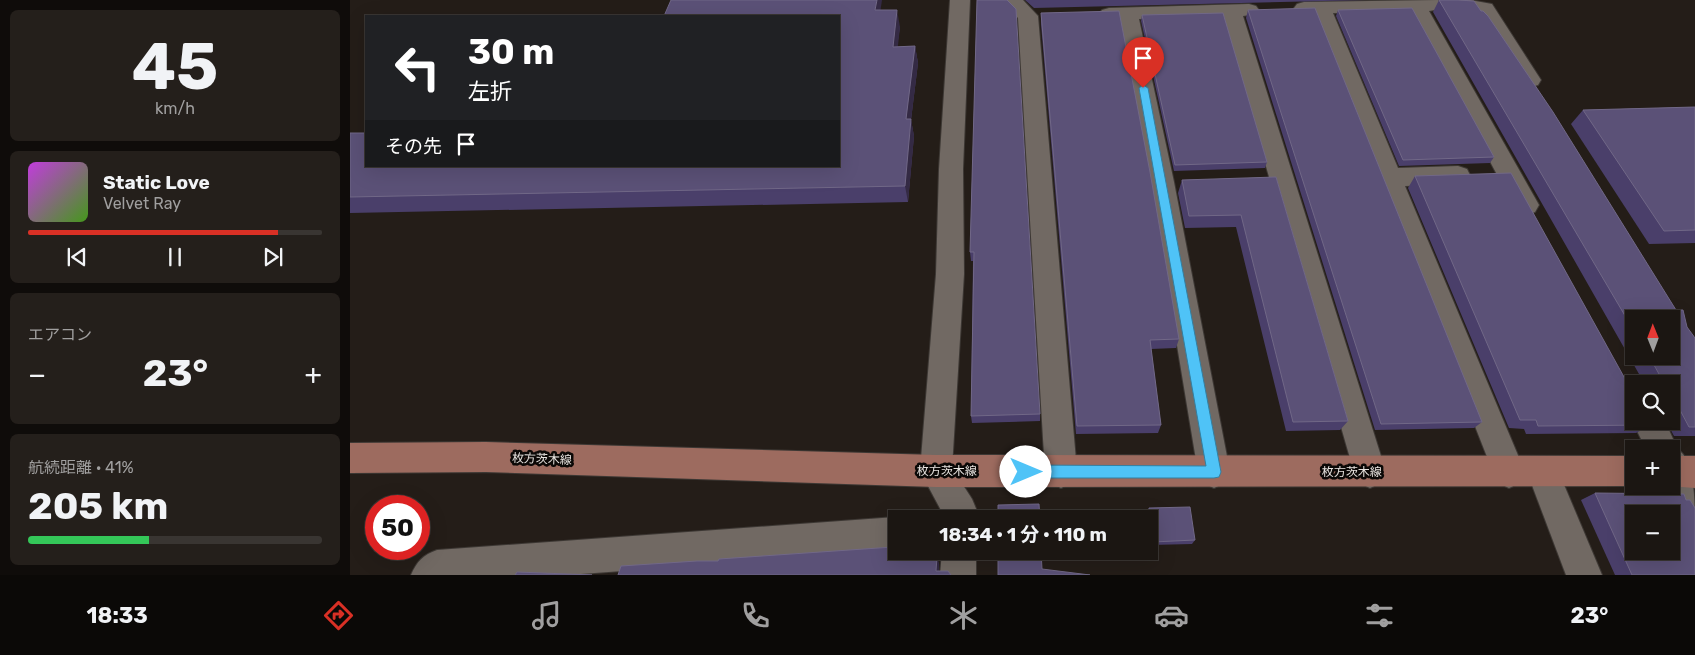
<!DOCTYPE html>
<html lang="ja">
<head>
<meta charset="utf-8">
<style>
	:root { --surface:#1b1612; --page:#241f1b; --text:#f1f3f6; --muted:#a09f9f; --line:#393532; --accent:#d93025 }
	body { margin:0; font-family:Rubik,"Noto Sans JP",sans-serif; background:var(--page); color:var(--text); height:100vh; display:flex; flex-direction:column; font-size:19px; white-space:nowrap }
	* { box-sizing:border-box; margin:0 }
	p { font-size:16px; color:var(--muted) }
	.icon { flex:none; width:28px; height:28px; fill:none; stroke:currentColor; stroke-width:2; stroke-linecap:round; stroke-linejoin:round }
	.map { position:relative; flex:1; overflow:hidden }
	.drawer { display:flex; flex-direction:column; gap:10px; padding:10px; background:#0f0c0a; width:350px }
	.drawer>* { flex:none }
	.top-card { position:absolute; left:15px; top:15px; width:475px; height:152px; border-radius:0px; box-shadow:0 5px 20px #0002,0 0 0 1px var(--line); background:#202124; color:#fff; overflow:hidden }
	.needle { width:32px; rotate:359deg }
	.fabs { position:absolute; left:1275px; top:310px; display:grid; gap:10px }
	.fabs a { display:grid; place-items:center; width:55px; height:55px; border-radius:0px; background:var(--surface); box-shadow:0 5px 20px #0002,0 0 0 1px var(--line); font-size:25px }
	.speed { position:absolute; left:15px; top:495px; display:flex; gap:10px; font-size:25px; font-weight:700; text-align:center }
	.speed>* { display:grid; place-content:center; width:65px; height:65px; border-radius:50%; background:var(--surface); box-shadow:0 5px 20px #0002,0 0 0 1px var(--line); line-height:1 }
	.speed .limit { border:8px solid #d22; background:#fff; color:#111 }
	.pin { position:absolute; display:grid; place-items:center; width:42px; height:42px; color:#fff; margin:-51px -21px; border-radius:50% 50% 50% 0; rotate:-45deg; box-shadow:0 0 5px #0007 }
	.pin .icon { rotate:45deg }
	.me { position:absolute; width:55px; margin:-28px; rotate:90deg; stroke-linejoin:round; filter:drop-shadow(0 0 4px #0008) }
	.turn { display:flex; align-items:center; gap:18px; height:105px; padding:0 20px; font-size:22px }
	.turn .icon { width:65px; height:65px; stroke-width:2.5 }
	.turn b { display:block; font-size:35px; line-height:42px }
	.then { display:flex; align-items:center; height:48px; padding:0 20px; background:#0003; gap:10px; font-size:19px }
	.big { font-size:38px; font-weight:700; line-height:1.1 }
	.drawer .widget { flex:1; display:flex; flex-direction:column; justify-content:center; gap:8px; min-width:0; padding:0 18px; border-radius:8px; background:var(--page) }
	.drawer .dial { align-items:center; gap:0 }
	.dial b { font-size:65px; line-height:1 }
	.song { display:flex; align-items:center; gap:15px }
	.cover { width:60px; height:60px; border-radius:8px; background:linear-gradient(135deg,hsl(290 70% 55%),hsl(100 70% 35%)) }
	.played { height:5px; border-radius:2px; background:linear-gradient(90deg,var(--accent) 85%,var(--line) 85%) }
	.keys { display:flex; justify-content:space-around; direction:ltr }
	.heat { display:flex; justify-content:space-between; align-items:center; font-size:28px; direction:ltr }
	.charge { height:8px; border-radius:4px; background:linear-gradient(90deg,#34c759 41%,var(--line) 0) }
	.trip { position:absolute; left:538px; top:510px; width:270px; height:50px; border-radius:0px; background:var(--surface); box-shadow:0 5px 20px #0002,0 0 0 1px var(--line); font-weight:700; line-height:50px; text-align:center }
	.tab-bar { display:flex; height:80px; justify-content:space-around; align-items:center; background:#0b0907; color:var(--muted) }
	.tab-bar .icon { width:35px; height:35px }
	.tab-bar .current { color:var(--accent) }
	.tab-bar b { font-size:22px; color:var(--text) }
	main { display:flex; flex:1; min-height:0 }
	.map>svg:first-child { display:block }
</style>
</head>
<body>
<main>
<section class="drawer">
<div class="widget dial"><b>45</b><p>km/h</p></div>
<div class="widget">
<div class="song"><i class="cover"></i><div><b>Static Love</b><p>Velvet Ray</p></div></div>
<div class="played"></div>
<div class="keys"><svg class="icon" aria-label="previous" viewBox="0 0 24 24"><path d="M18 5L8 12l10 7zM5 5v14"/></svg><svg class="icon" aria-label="pause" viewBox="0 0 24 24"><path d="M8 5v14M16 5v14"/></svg><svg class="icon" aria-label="next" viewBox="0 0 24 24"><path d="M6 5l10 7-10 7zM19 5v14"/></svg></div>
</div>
<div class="widget"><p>エアコン</p>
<div class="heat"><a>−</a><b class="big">23°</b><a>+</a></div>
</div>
<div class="widget"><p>航続距離 · 41%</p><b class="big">205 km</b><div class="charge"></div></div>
</section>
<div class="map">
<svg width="1345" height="575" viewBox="0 0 1345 575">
	<rect width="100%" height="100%" fill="#241d18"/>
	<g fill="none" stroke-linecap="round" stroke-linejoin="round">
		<g stroke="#3d3834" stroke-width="2">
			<g id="minor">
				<polygon points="600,0 620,0 613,169 614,274 602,468 622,499 627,511 627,519 593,519 593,514 570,471 586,274 589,169"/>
				<polygon points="651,0 673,0 688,16 727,472 722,483 711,488 700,483 695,472 668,18"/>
				<polygon points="1088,0 1094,5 1091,9 1079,11 1189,205 1185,212 1176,215 1167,212 1060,12 983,13 1048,168 1108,166 1117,169 1120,175 1117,181 1108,184 1055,186 1175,472 1170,483 1159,488 1148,483 1143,472 963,14 947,12 944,8 947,4 954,2"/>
				<polygon points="1092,0 1120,0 1142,4 1191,80 1188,85 1180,87 1172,85 1128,13 1098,8"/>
				<polygon points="899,4 906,6 909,10 906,14 893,16 1036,472 1031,483 1020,488 1009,483 1004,472 873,17 789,19 824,182 880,472 875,483 864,488 853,483 848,472 800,182 769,20 752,18 749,14 752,10 759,8"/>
				<path d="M1284 418V421H1315L1328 450C1345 459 1345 505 1345 524L1333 519 1316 486H1321V449H1296L1282 421Z"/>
				<polygon points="1193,456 1204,461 1252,575 1216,575 1177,472 1182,461"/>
				<path d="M546 517 550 519H546V551L217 575H61C67 561 73 555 87 550Z"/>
				<polygon points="592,551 626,551 626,575 590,575"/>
			</g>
		</g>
		<g stroke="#3d3834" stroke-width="2">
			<g id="major">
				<polygon points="136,442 586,455 1284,456 1284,486 1287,486 586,487 136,472 0,473 0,443"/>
				<polygon points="1321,456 1345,456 1345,488 1318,486 1321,486"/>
			</g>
		</g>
		<use href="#minor" fill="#716963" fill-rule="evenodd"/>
		<use href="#major" fill="#9d6b5f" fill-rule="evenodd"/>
	</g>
	<g fill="#4a3f6a" fill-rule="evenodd">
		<polygon points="627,0 690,414 690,421 622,423 621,416 623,261 621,261 620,252"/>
		<polygon points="675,0 1016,0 684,8"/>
		<path d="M1089 0 1345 338V436H1324L1316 421H1321V384H1289L1293 381 1083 12ZM1284 319 1321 356H1284Z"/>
		<polygon points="531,10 550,27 547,47 565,46 568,63 561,120 564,136 558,202 0,213 0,133 489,166"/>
		<polygon points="898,10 1132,422 1124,428 1025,430 896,18"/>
		<polygon points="988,10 1144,157 1140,163 1049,166 986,16"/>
		<polygon points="691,13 829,339 826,348 801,349 811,425 808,433 726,434 691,24"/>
		<polygon points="792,15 917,162 915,168 824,171 791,21"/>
		<polygon points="1345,107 1345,243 1299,244 1221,124 1233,110"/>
		<polygon points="1065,176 1301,425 1286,433 1176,434 1174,429 1159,428 1058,188"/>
		<polygon points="926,177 998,421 990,430 936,431 886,227 835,228 828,193 832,180"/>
		<polygon points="1245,493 1336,500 1345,575 1265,575 1231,500"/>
		<polygon points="799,508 845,540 842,544 801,545 799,527 799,519 798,519 797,511"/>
	</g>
	<g fill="#342a44">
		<polygon points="527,0 532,0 528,27 525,10"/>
		<polygon points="547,10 550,27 546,64 543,47"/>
		<polygon points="565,46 568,63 561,120 564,136 558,202 555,186 556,119"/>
		<polygon points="587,557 589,563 589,575 586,571"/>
	</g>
	<g fill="#5b5177" stroke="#716887" fill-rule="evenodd">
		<polygon points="321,0 527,0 525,10 547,10 543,47 565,46 556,119 561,119 555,186 0,197 0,133 16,133 16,166 489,166 489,16 314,16"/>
		<polygon points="627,0 657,0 666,9 690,414 621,416 624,252 620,252"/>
		<polygon points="1089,0 1108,0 1124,1 1131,11 1133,11 1138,16 1203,112 1326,310 1333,310 1337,327 1345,338 1345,427 1339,427 1330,410 1321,410 1321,384 1300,384 1300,376 1307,376 1309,374 1299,356 1321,356 1321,319 1284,319 1284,331"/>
		<polygon points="965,8 1132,422 1031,424 898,10"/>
		<polygon points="1062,8 1144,157 1053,160 988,10"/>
		<polygon points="769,11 800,172 829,339 800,340 811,425 727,426 691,13"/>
		<polygon points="873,13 917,162 825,165 792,15"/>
		<polygon points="1345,107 1345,230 1314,231 1233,110"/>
		<polygon points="1161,173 1284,395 1284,421 1299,421 1301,425 1188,426 1186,420 1170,420 1065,176"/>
		<polygon points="926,177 998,421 943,422 891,215 839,216 832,180"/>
		<path d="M1245 493 1334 494 1336 500H1340L1345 508V575H1282ZM1284 514H1321V551H1284Z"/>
		<polygon points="689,504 690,519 648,519 648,505"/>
		<polygon points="840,507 845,540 803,542 799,508"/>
		<polygon points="545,542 546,542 546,551 583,551 587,557 586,571 598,571 601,575 268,575 271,566 347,561 368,561 369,559 543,547"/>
		<polygon points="648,551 691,551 692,569 740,575 648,575"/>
		<polygon points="167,572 242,575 165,575"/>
	</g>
	<polygon fill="#4fc3f7" stroke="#337fa1" points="793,85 798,88 871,472 869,477 864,478 676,478 671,476 669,472 671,467 676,465 856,466 789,88"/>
	<g text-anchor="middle" stroke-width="5" stroke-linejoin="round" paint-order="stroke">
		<g font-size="12" fill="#e8e4e0" stroke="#0b0806">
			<text transform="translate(192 459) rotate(2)" y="4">枚方茨木線</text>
			<text x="597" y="475">枚方茨木線</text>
			<text x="1002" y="476">枚方茨木線</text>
		</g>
	</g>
</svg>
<div class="fabs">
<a><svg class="needle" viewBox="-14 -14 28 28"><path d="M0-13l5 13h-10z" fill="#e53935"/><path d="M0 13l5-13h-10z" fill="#a09f9f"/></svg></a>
<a><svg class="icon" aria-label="search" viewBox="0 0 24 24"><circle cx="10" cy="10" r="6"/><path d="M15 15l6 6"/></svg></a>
<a>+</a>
<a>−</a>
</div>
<div class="speed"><div class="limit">50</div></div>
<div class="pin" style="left:793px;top:88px;background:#d93025"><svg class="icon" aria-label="arrive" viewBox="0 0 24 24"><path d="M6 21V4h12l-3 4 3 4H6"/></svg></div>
<svg class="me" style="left:676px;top:472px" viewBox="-20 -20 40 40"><circle r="19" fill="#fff"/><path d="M0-13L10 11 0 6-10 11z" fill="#4fc3f7"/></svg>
<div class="trip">18:34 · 1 分 · 110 m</div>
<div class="top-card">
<div class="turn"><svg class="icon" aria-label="left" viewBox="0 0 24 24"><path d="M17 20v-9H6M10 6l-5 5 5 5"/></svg><div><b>30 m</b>左折</div></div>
<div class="then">その先<svg class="icon" aria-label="arrive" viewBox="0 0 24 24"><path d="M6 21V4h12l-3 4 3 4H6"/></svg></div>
</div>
</div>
</main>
<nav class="tab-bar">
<b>18:33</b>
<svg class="icon current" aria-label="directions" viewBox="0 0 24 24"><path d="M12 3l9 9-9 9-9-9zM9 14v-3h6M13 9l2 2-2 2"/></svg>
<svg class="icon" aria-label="music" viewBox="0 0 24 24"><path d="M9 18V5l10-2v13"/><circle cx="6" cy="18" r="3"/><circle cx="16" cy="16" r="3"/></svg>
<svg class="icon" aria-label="phone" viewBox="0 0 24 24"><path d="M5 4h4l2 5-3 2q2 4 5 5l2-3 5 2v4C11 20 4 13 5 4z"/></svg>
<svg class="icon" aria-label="climate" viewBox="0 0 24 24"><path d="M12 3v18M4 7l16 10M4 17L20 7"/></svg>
<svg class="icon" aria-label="car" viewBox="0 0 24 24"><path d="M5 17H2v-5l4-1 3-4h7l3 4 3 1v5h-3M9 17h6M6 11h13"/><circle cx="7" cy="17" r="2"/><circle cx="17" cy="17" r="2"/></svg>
<svg class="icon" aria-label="filters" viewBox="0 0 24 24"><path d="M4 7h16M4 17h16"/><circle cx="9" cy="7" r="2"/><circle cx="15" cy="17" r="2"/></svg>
<b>23°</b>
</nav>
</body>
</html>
